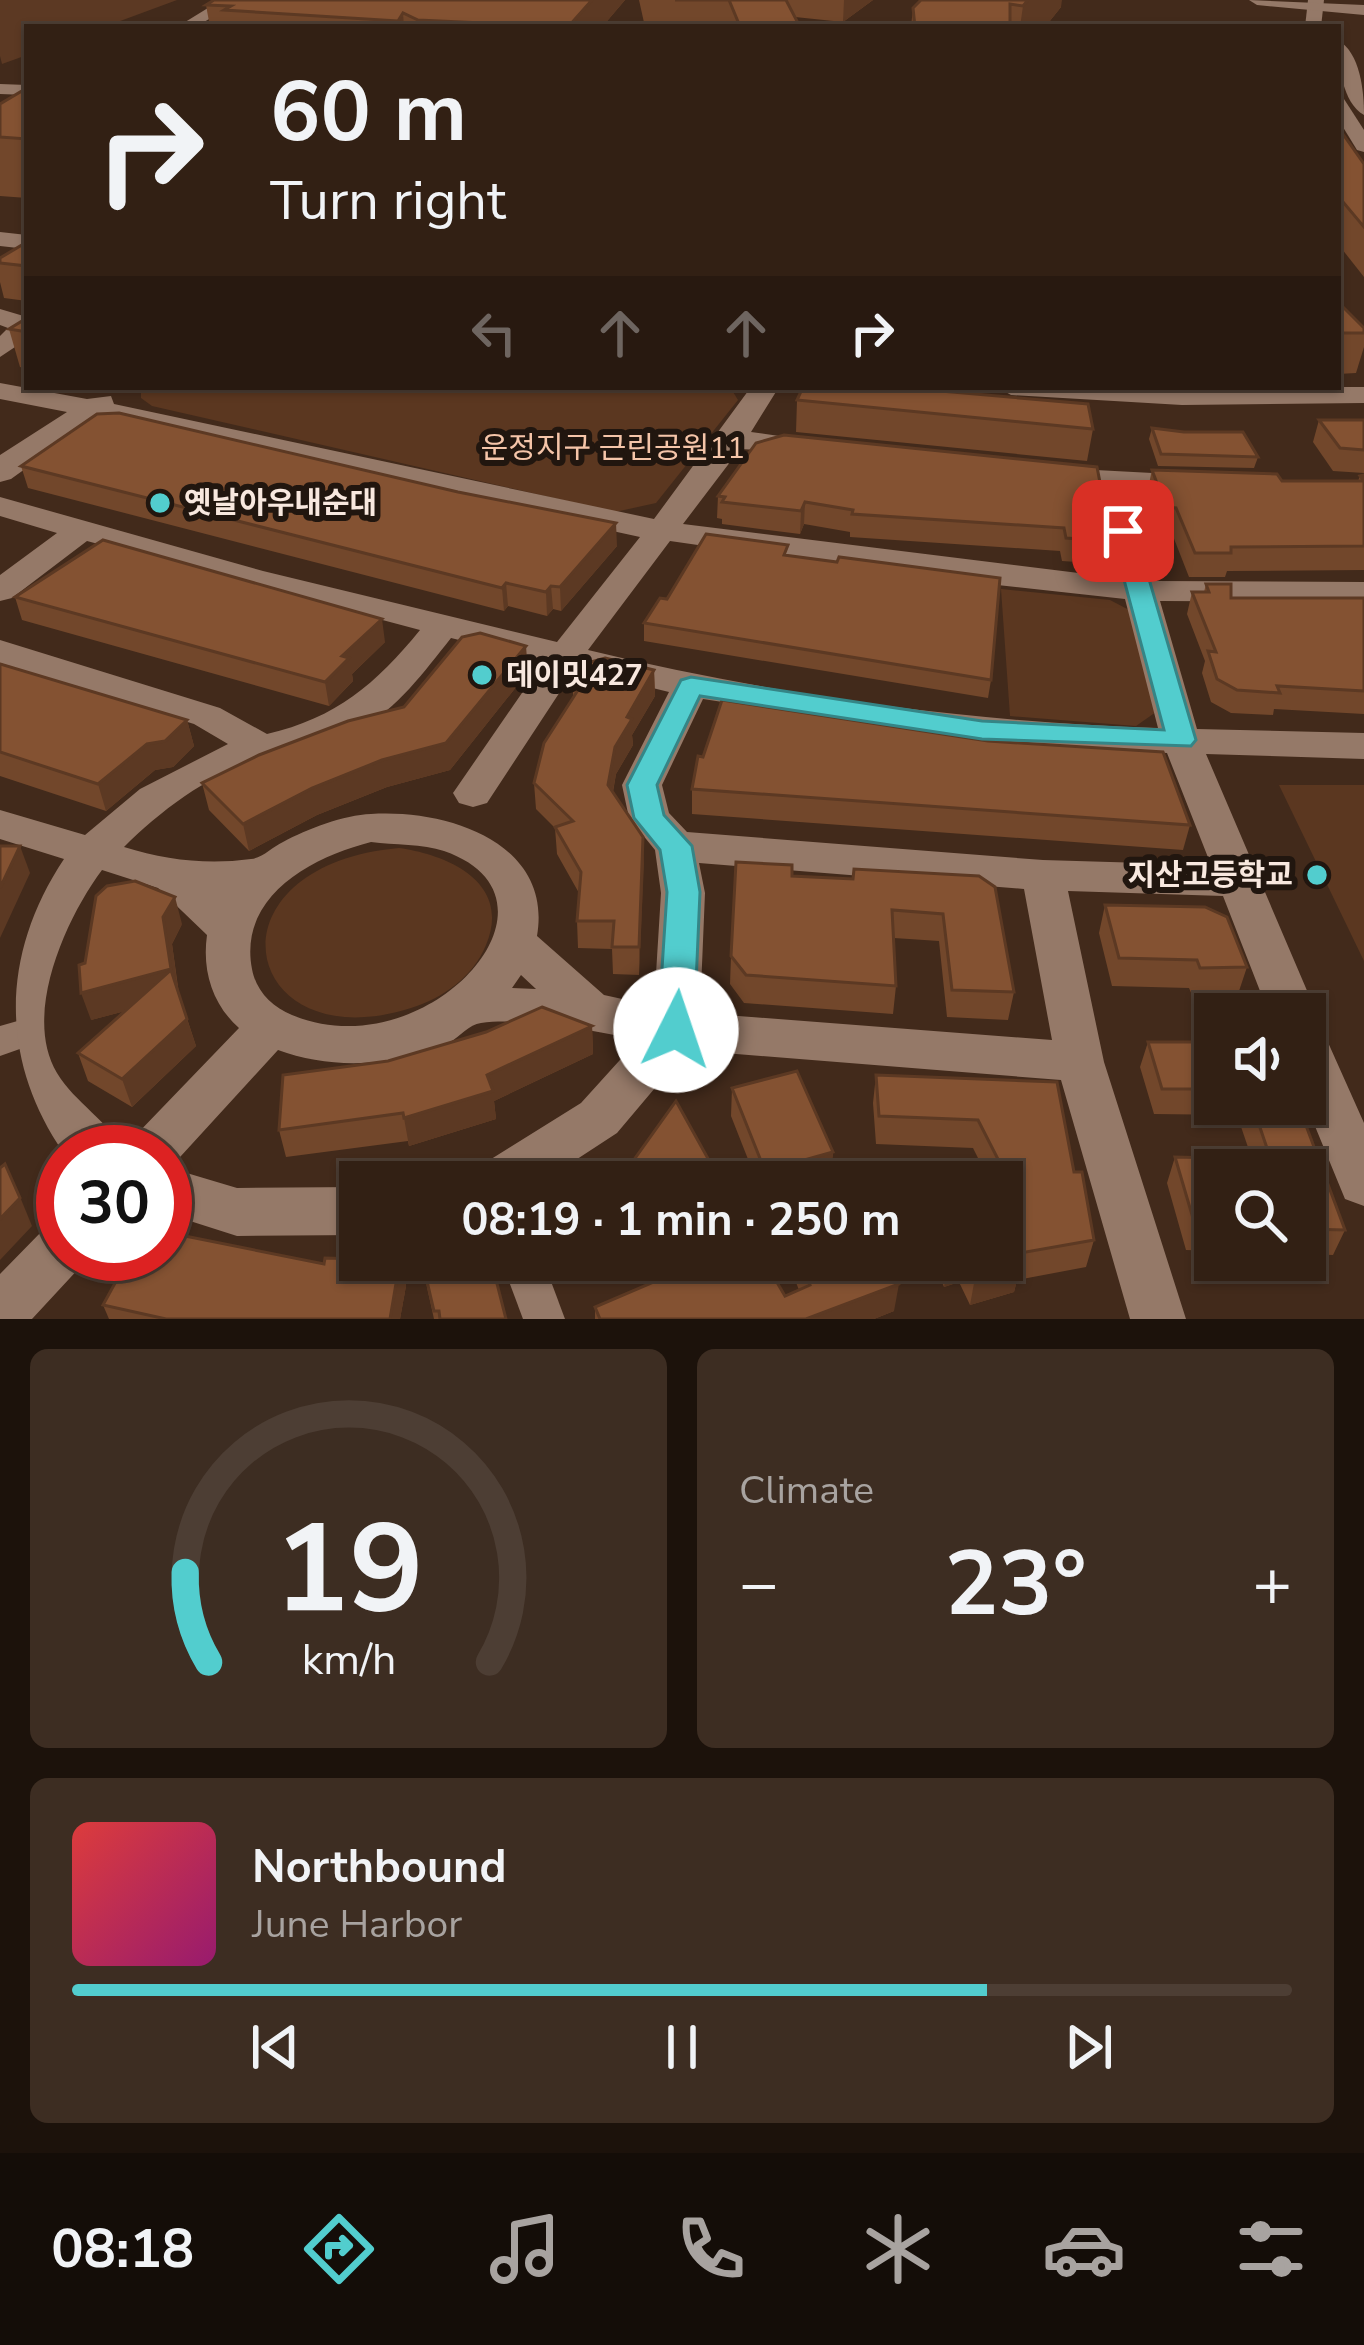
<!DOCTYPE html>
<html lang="en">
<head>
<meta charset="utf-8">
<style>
	:root { --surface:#322014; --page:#3d2d22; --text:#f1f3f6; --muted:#a8a3a0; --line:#4d3e34; --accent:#52cdce }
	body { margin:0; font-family:"Nunito Sans","Noto Sans KR",sans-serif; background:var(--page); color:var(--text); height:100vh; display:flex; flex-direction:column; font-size:45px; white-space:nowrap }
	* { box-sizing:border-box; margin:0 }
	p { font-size:39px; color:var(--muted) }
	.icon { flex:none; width:66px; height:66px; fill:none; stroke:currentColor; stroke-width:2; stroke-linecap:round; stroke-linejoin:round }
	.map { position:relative; height:1319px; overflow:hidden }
	.details { display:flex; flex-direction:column; gap:30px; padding:30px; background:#1c120b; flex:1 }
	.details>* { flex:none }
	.banner { position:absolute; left:24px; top:24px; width:1317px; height:366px; border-radius:0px; box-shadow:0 3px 9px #0004,0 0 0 3px var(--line); background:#322014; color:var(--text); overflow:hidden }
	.controls { position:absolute; left:1194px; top:993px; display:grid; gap:24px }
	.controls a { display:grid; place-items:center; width:132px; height:132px; border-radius:0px; background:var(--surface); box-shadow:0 3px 9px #0004,0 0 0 3px var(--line); font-size:60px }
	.speed { position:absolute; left:36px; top:1125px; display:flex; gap:24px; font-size:60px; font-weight:700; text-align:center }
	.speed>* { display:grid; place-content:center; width:156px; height:156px; border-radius:50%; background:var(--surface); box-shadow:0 3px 9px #0004,0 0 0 3px var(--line); line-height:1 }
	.speed .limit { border:18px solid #d22; background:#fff; color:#111 }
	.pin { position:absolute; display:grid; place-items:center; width:102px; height:102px; color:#fff; margin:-51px; border-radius:24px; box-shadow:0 6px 18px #0006 }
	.me { position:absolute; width:132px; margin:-66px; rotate:4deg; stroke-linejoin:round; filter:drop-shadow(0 0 9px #0008) }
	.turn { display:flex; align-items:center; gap:42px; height:252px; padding:0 48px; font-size:54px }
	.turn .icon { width:156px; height:156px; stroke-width:2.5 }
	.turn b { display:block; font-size:84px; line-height:102px }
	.lanes { display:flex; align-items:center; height:114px; padding:0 48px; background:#0003; justify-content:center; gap:60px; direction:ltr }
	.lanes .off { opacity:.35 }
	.big { font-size:90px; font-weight:700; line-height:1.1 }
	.details .card { flex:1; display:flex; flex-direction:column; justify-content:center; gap:18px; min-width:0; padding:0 42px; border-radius:18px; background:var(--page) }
	.details .dial { align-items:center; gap:0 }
	.dial svg { height:312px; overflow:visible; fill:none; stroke:var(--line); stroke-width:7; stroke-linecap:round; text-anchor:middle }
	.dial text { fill:var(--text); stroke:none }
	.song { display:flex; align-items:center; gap:36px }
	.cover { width:144px; height:144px; border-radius:18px; background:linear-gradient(135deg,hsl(0 70% 55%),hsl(320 70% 35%)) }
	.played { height:12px; border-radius:6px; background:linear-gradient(90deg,var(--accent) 75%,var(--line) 75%) }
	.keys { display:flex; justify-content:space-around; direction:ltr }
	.heat { display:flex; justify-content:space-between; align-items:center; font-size:66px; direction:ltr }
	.details .tiles { flex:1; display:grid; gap:30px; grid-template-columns:1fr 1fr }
	.card:last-child { grid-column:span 2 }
	.trip { position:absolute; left:339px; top:1161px; width:684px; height:120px; border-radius:0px; background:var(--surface); box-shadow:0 3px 9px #0004,0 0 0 3px var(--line); font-weight:700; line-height:120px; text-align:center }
	.tab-bar { display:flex; height:192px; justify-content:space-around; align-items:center; background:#140d08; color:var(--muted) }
	.tab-bar .icon { width:84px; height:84px }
	.tab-bar .active { color:var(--accent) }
	.tab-bar b { font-size:54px; color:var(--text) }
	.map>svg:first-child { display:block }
</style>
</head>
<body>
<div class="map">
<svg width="1364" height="1319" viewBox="0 0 1364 1319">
	<rect width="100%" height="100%" fill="#422a1b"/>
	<g fill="#5b3720">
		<polygon points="141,387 730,387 738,400 656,503 615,512 152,406 141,398"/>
		<polygon points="1001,589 1110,600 1133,612 1156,712 1136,726 1010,716"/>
		<polygon points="1279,785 1364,785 1364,961"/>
		<path d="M399 848C449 855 512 883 486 945 473 977 443 998 411 1008 240 1062 200 866 399 848Z"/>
	</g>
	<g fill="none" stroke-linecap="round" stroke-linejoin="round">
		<g fill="#957968" fill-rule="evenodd">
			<polygon points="21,1020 34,1024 39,1034 34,1044 0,1056 0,1026"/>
			<polygon points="501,1260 543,1260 565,1319 523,1319"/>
		</g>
		<g fill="#957968" fill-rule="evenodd">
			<polygon points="221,0 240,0 196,27 177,27"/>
			<polygon points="0,84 27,85 27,95 0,94"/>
			<polygon points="0,309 27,317 27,339 0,357 0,336 8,328 0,325"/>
			<path d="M0 383 87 399 111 396 114 404 654 519 751 387H779L751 432 814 441 819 447 814 453 740 449 683 524 1119 578 1107 531 1103 485 1039 479 1035 473 1039 467 1209 476 1213 482 1198 491 1133 487 1139 531 1154 581 1364 582V602L1160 601 1197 729 1364 733V759L1206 754 1317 1014 1311 1025 1322 1029 1364 1123V1206L1345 1199 1305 1102V1014H1269L1223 896 1068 891 1104 1062 1186 1319H1130L1061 1080 687 1050 617 1133 542 1182H473L480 1166 581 1103 638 1040C596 1031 523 1017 481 1023 469 1024 460 1037 450 1042 399 1067 331 1070 278 1050L170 1168 237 1188 360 1187V1235L237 1236 165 1213V1152H127L135 1136 239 1028C212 1004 202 970 207 935L158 888 102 870C66 918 22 1015 57 1073 75 1103 109 1121 124 1152H63C0 1060 0 955 64 859L0 839V810L85 835 140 789 228 744 194 724 0 663V640L220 708 267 734C336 718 376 684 420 630L87 541 12 598 0 601V575L57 533 0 516V497L263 571 557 642 640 537 96 418 11 479 0 482V455L67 412 0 399ZM670 541 906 575 1125 599 1158 728C967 722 774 695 588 650ZM451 638 544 661 453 793 459 803 473 807 487 803 575 669 669 692 622 785 629 818 655 850 661 893 654 1006 604 995 537 936C553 843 448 809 371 814 344 815 307 829 283 842 272 847 263 858 251 859 207 865 166 860 124 847 158 813 208 774 255 762 289 754 328 747 360 729 398 708 424 672 451 638ZM703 699 983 742 1167 753 1211 865 1043 860 687 832 669 813 662 785ZM371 842C394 845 423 844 444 851 582 899 427 1071 292 1015 272 1007 256 991 252 969 238 896 312 857 371 842ZM699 863 1024 889 1052 1040 700 1013 705 893ZM521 975 536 989 512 988Z"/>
			<polygon points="63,1222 63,1254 87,1254 82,1265 32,1319 0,1319 0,1274 44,1229"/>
		</g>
		<g fill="#957968" fill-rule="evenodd">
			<polygon points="1308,0 1324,0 1321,27 1305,27"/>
			<path d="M1338 40C1360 53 1364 90 1364 115 1342 103 1338 63 1338 40Z"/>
			<polygon points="1338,98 1344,99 1364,130 1364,152 1357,150 1338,119"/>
			<polygon points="0,232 27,235 27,249 0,246"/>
			<polygon points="997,387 1364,387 1364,403 1182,405 1011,395"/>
		</g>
		<polygon fill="#957968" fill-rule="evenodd" points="1249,0 1364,5 1364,15 1257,5"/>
	</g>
	<g fill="#72472b">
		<polygon points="214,0 625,0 602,27 210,27 206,5"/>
		<polygon points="639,0 873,0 843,22 795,17 798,27 645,27"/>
		<polygon points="921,0 1061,7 1045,27 911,27 913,8"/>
		<polygon points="27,88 27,198 0,196 0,104"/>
		<polygon points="1338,127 1364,164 1364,277 1338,244"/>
		<polygon points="27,242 27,301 4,298 0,282 0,258"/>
		<polygon points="1338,302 1364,328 1364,347 1356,373 1338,374"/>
		<polygon points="27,318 27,369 20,367 9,329"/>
		<polygon points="920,389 1093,429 1087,461 796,432 797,400"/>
		<polygon points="1319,420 1364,420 1364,473 1333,471 1313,442"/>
		<polygon points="1152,428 1258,457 1254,468 1158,466 1149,439"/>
		<polygon points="21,466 458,492 617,546 561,611 553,609 547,616 508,606 504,611 28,488"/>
		<polygon points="1097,467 1106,557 1091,563 1062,561 1060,551 850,537 850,532 804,524 800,534 722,524 722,519 717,518 718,496"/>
		<polygon points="1152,470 1282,481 1358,481 1360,476 1364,475 1364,570 1227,571 1225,577 1189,577 1171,531 1160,530 1147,493"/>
		<polygon points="788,555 991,680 988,698 644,641 644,623 667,599"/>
		<polygon points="1206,584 1231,598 1364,598 1364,714 1274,709 1273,715 1231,713 1211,702 1202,673 1205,661 1187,614 1192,592 1204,592"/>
		<polygon points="15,597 385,642 352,674 353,681 329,706 22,620"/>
		<polygon points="0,664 187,720 194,746 173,767 155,770 106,811 0,776"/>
		<polygon points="654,670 655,696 632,735 633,745 616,774 613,792 643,837 639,975 613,974 612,949 578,948 577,921 579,893 557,854 555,828 536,809 534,783 573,698 573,686"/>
		<polygon points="528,672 450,770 387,787 317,815 249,851 209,810 202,783 404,707"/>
		<polygon points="692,789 1190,825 1183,850 692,814"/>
		<polygon points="792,876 853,879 979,876 1014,992 1008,1020 947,1017 939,941 894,938 896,986 893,1014 744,1003 730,984 731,956"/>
		<polygon points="1105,905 1247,967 1238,994 1192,995 1189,988 1112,986 1099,933"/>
		<polygon points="182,924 172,944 179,994 196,1046 132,1107 88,1081 78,1053 125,1011 91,1020"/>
		<polygon points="592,1026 593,1054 494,1101 496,1119 409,1146 408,1141 286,1157 279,1130 388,1061"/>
		<polygon points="1148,1042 1215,1042 1215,1104 1298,1104 1345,1230 1333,1255 1305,1254 1305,1170 1215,1170 1215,1251 1186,1250 1167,1183 1175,1157 1252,1159 1237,1115 1154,1114 1140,1067"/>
		<polygon points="876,1075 1057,1082 1074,1172 1094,1240 1086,1267 1017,1280 1014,1292 970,1305 959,1282 944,1287 932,1260 1002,1260 985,1172 973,1148 876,1144 873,1103"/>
		<polygon points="732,1088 833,1152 830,1180 822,1182 757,1182 731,1116"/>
		<polygon points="401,1260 406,1286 400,1319 109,1319 103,1305 324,1264"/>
		<polygon points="421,1260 506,1319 434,1319"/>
		<polygon points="566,1260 631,1260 577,1284"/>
		<polygon points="787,1260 893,1260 894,1311 874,1319 595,1319 595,1307 785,1296 799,1290"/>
	</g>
	<g fill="#5c3923">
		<polygon points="0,0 177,0 104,27 27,27 27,55 2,64 0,56"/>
		<polygon points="592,0 625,0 602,27 568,27"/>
		<polygon points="844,0 873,0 843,22"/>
		<polygon points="1028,0 1062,0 1061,7 1045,27 1020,27 1023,6"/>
		<polygon points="403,13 404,27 399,27 398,21"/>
		<polygon points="805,502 804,524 800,534 801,511"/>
		<polygon points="616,523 617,546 561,611 560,587"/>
		<polygon points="1110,534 1106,557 1091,563 1095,540"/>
		<polygon points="506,583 508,606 504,611 502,588"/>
		<polygon points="551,586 553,609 547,616 546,592"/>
		<polygon points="382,619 385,642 352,674 353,681 329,706 325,682 342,656"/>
		<polygon points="526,646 528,672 450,770 387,787 317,815 249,851 243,824"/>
		<polygon points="654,670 655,696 632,735 633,745 616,774 609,812 608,785 615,747 627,717"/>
		<polygon points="187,720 194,746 173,767 155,770 106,811 98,784 147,744"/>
		<polygon points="643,837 644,864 639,975 639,947"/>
		<polygon points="20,846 30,873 0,938 0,888"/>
		<polygon points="175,897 182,924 172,944 179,997 91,1020 81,993 163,917"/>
		<polygon points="187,1019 196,1046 132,1107 122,1079"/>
		<polygon points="592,1026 593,1054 494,1101 496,1119 409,1146 404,1118 487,1075"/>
		<polygon points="833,1152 830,1180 822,1182 764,1182 765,1171"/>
		<polygon points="18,1192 32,1226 0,1260 0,1219"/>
		<polygon points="400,1260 406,1286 400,1319 390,1319"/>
		<polygon points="575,1260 631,1260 577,1284"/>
		<polygon points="949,1260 964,1260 959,1282 944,1287"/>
		<polygon points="1021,1265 1014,1292 970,1305 975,1278"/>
		<polygon points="899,1284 894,1311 874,1319 806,1319"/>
	</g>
	<g fill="#845232" stroke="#5c3923" stroke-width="3">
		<polygon points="214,0 592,0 568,27 418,20 403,13 398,21 224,10 231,6 206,5"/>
		<polygon points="675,0 786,0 798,23 739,24 729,0"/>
		<polygon points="921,0 1028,0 1023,6 1010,4 1010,27 915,27 913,8"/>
		<polygon points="27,88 27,139 0,137 0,104"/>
		<polygon points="1338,127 1364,164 1364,227 1338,196"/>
		<polygon points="27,242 27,266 0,263 0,258"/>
		<polygon points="1338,302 1364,328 1364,333 1338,333"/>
		<polygon points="27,318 27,332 9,329"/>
		<polygon points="803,387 918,387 917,389 1088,404 1093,429 797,400"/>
		<polygon points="119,413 458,492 616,523 560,587 551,586 546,592 506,583 502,588 21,466 97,414"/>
		<polygon points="1319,420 1364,420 1364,450 1340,448"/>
		<polygon points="1152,428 1184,432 1243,432 1258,457 1161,454"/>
		<polygon points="784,435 1097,467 1110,534 1095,540 1066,538 1064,528 852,514 853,510 805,502 801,511 722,502 725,497 718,496 756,443"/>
		<polygon points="1152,470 1277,474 1282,481 1364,481 1360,476 1364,475 1364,546 1231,547 1231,553 1195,553 1176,508 1166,507"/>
		<polygon points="706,534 788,545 784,555 837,562 839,557 1000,578 991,680 644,623 660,598 667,599"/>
		<polygon points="103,540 382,619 342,656 349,658 325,682 15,597"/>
		<polygon points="1206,584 1231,584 1231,598 1364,598 1364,691 1277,686 1280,693 1237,690 1217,679 1208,651 1216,652 1192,592 1209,592"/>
		<polygon points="480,633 526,646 446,743 382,760 312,788 243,824 202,783 259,755 348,721 404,707 462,637"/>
		<polygon points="605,658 654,670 627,717 632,719 615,747 608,785 643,837 639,947 612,947 614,921 577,921 581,872 555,827 573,821 534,783 544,743 580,687 573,686 587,663"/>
		<polygon points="0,664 187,720 165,741 147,744 98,784 0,752"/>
		<polygon points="722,700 988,741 1163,752 1190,825 692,789 698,756 703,757"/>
		<polygon points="0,846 20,846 0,888"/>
		<polygon points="736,862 792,865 792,876 853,879 854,869 979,876 995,887 1014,992 952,990 943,914 892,910 896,986 746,975 731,956"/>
		<polygon points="135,881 175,897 163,917 171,969 81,993 79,965 85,963 96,896 107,886"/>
		<polygon points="1105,905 1205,907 1227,917 1247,967 1200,968 1197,960 1119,958"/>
		<polygon points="171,970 187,1019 122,1079 78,1053"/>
		<polygon points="542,1007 592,1026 487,1075 493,1091 404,1118 403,1113 279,1130 283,1075 388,1061 486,1032"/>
		<polygon points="1148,1042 1215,1042 1215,1089 1162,1089"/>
		<polygon points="797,1071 833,1152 765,1171 732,1088"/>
		<polygon points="876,1075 1057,1082 1074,1172 1082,1172 1094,1240 1015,1254 1021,1265 975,1278 967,1260 1002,1260 1002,1182 944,1182 1002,1167 978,1120 879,1116"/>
		<polygon points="676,1101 721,1182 582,1182 633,1161"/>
		<polygon points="1252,1104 1298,1104 1345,1230 1305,1229 1305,1170 1215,1170 1215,1226 1195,1225 1175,1157 1265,1159 1263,1154 1269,1154"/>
		<polygon points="5,1164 20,1198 0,1219 0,1168"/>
		<polygon points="165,1232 324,1264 325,1258 400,1260 390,1319 166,1319 103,1305 131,1254 165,1254"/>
		<polygon points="422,1260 491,1260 506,1319 440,1319 439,1311 434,1311"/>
		<polygon points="705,1260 764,1260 785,1296 810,1285 800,1260 893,1260 899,1272 899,1284 806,1319 600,1319 595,1307"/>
	</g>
	<polygon fill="#52cdce" stroke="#358586" stroke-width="3" points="1123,523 1135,531 1196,740 1191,746 982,739 700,696 657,785 664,815 692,846 700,892 694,1030 689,1040 676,1045 663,1040 658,1030 667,892 660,850 634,818 627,785 681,680 691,677 982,721 1164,730 1111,531"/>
	<g fill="#52cdce" stroke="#21160f" stroke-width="4.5">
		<circle cx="160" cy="503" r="12"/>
		<circle cx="482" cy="675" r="12"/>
		<circle cx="1317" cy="875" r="12"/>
	</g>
	<g text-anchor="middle" stroke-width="12" stroke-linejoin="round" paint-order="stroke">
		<g font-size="30" fill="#f5c5a9" stroke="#21160f">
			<text x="613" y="458">운정지구 근린공원11</text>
		</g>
		<g font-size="30" font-weight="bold" fill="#f8e8df" stroke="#21160f" text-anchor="start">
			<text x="184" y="513">옛날아우내순대</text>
			<text x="506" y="685">데이밋427</text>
			<text x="1293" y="885" text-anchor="end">지산고등학교</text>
		</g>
	</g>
</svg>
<div class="controls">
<a><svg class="icon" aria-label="sound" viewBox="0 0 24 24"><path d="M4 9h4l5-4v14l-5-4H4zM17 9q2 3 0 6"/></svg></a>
<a><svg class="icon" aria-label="search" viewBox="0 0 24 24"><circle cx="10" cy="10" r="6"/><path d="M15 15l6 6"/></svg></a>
</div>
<div class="speed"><div class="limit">30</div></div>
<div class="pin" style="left:1123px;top:531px;background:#d93025"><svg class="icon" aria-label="arrive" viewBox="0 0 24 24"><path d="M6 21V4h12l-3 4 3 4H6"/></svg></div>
<svg class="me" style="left:676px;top:1030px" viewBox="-20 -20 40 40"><circle r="19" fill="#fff"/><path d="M0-13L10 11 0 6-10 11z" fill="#52cdce"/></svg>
<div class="trip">08:19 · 1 min · 250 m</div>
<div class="banner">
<div class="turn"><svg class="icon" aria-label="right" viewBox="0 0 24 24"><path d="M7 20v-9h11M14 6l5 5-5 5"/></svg><div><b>60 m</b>Turn right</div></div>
<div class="lanes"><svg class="icon off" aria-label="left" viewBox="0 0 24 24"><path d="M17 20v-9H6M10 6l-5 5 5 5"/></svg><svg class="icon off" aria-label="ahead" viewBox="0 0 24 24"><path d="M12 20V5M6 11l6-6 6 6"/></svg><svg class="icon off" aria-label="ahead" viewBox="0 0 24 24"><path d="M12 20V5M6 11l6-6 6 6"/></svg><svg class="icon" aria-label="right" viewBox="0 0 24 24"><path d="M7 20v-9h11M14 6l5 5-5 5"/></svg></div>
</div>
</div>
<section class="details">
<div class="tiles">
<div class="card dial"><svg viewBox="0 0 100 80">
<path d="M14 69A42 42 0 1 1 86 69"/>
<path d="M14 69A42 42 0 0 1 8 46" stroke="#52cdce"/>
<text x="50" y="56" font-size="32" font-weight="700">19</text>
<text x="50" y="72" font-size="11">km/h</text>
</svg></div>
<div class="card"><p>Climate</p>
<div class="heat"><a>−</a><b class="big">23°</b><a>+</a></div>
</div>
<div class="card">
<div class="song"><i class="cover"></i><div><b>Northbound</b><p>June Harbor</p></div></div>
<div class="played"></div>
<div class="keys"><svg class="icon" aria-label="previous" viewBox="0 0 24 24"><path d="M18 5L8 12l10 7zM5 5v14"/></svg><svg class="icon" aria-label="pause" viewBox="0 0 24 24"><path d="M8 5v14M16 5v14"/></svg><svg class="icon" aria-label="next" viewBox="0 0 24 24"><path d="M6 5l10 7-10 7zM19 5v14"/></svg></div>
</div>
</div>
</section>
<nav class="tab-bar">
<b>08:18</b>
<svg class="icon active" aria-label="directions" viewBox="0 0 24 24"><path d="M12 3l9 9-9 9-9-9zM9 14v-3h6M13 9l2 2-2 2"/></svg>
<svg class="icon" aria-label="music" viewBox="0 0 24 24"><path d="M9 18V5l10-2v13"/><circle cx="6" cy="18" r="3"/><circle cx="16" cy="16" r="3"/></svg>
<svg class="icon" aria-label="phone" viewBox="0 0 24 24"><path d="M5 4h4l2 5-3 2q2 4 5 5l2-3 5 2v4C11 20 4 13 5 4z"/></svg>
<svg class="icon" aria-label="climate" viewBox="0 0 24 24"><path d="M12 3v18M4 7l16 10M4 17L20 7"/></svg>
<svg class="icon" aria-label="car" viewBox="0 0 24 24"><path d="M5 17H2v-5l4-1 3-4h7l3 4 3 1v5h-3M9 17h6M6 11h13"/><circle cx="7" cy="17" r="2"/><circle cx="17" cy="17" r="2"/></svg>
<svg class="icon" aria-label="filters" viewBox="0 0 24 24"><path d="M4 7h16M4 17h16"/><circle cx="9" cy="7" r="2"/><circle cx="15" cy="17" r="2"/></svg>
</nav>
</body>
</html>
